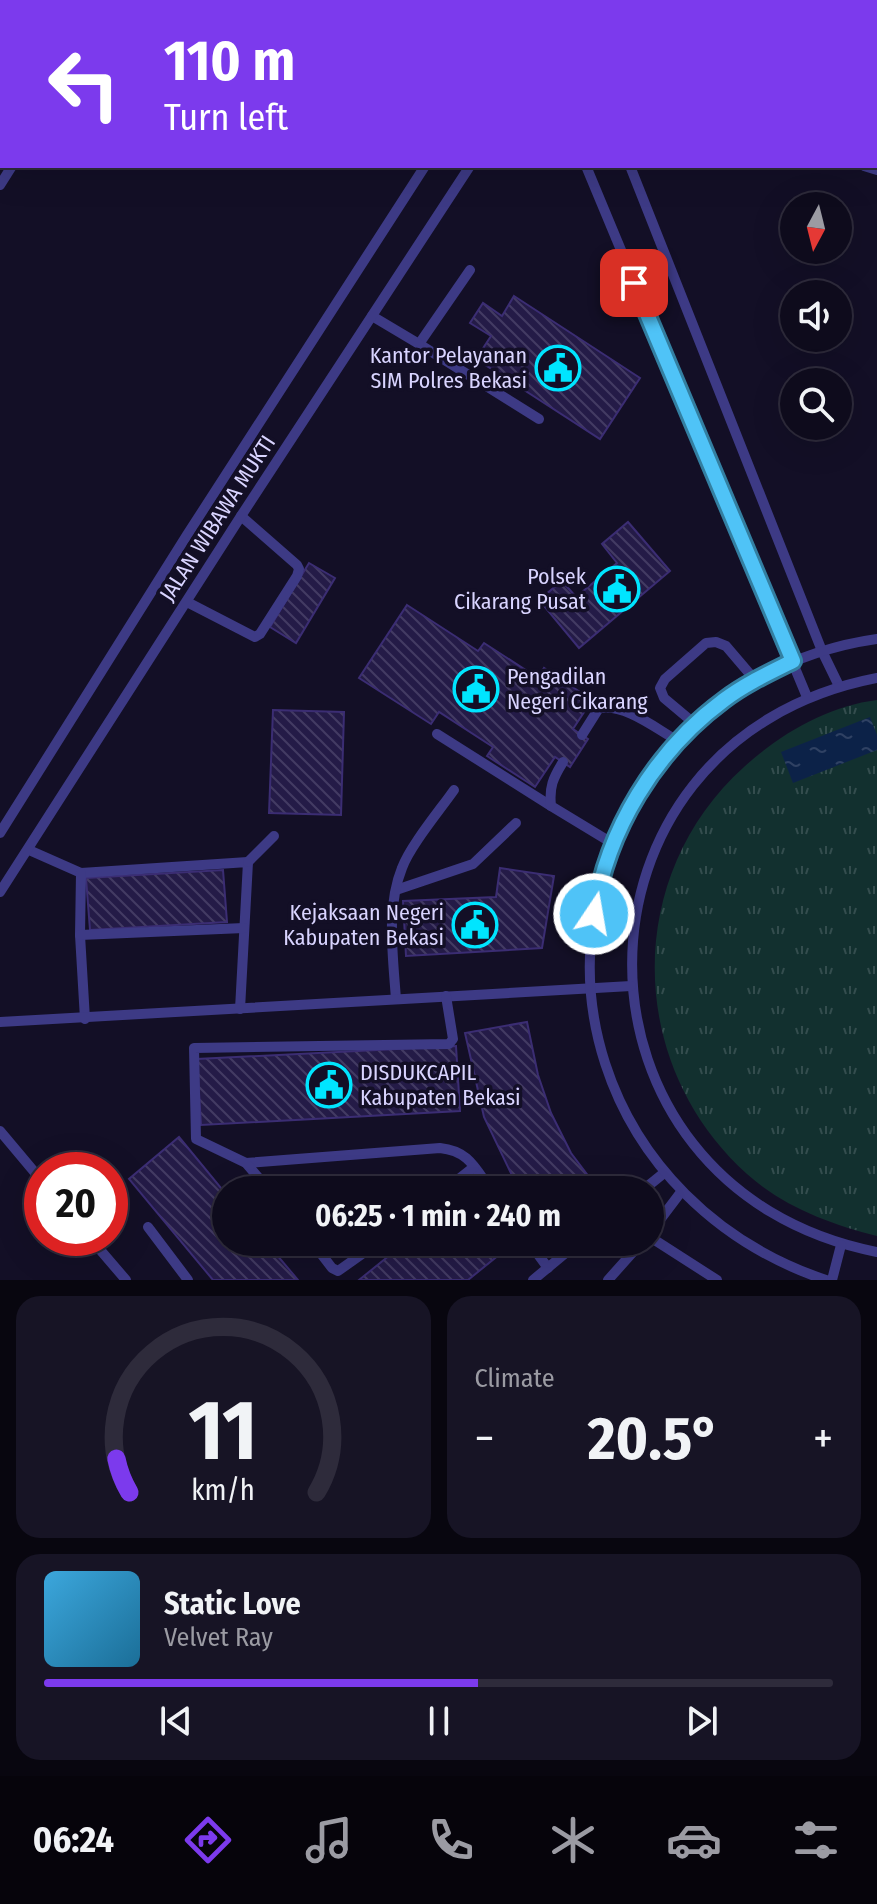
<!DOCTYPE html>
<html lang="en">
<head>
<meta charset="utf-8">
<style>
	:root { --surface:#0e0b1c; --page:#171425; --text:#f1f3f6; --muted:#9b9ba3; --line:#2e2b3b; --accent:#7c3aed }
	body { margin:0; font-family:"Fira Sans Condensed",sans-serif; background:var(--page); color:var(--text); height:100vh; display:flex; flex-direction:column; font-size:30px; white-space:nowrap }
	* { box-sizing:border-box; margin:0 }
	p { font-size:26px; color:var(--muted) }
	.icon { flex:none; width:44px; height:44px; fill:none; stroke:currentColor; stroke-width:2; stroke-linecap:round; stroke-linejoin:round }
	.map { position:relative; height:1280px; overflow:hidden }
	.panel { display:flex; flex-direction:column; gap:16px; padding:16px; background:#08060f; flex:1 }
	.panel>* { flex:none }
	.banner { position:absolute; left:0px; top:0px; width:878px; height:168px; box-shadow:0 8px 32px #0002,0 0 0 2px var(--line); background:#7c3aed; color:#fff; overflow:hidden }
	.needle { width:52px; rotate:187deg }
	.fabs { position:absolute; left:780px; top:192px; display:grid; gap:16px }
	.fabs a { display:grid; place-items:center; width:72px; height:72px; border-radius:50%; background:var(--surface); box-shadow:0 8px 32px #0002,0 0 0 2px var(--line); font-size:40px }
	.speed { position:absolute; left:24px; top:1152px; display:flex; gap:16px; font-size:40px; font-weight:700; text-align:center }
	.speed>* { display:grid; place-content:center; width:104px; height:104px; border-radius:50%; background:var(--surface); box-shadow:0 8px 32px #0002,0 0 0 2px var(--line); line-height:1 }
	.speed .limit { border:12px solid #d22; background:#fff; color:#111 }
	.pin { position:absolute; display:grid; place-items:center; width:68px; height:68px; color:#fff; margin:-34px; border-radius:16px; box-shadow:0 4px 12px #0006 }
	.me { position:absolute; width:88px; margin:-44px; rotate:12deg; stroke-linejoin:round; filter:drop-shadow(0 0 6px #0008) }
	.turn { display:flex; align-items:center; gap:28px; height:168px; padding:0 32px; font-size:36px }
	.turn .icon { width:104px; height:104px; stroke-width:2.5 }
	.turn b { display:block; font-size:56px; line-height:68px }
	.big { font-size:60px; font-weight:700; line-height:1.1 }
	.panel .widget { flex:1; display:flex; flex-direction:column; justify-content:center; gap:12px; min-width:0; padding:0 28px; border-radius:24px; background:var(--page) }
	.panel .dial { align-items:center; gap:0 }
	.dial svg { height:208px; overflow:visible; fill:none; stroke:var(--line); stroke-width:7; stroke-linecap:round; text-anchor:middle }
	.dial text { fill:var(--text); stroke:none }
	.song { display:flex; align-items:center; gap:24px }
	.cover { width:96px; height:96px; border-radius:12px; background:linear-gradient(135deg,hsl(200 70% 55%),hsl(200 70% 35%)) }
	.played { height:8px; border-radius:4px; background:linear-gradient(90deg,var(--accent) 55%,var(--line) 55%) }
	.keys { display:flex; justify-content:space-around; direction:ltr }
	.heat { display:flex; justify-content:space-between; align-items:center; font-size:44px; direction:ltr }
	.panel .tiles { flex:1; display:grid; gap:16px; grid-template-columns:1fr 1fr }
	.widget:last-child { grid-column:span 2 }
	.trip { position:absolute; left:212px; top:1176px; width:452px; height:80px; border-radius:40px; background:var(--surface); box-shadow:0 8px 32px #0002,0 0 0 2px var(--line); font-weight:700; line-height:80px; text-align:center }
	.tabs { display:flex; height:128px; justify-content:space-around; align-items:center; background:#06040b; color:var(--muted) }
	.tabs .icon { width:56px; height:56px }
	.tabs .selected { color:var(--accent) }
	.tabs b { font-size:36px; color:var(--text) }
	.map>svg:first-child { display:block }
</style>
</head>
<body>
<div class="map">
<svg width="877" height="1280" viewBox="0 0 877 1280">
	<defs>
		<pattern id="park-tufts" width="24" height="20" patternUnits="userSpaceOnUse" patternTransform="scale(2)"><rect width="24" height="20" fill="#12302f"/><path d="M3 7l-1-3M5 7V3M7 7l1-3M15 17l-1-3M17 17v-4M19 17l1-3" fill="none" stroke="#344d4e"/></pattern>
		<pattern id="water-ripples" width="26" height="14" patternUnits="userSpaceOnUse" patternTransform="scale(2)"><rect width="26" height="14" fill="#0c2248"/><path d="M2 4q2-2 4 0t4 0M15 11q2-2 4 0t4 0" fill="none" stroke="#2f4163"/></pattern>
		<pattern id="building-back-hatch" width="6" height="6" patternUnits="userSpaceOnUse" patternTransform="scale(2)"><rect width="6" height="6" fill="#241b47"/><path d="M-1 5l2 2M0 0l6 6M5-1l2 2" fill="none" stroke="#433b63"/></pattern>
	</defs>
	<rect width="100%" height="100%" fill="#130f26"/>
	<path fill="url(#park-tufts)" d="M877 700V1236C830 1224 784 1207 747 1174 626 1065 623 876 744 767 780 734 828 706 877 700Z"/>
	<polygon fill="url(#water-ripples)" points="870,717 877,735 877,750 793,783 781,752"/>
	<g fill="url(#building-back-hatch)" stroke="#3b2d73" stroke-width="2">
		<polygon points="514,296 640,378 600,439 476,359 491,336 470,323 483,303 502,316"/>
		<polygon points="628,522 670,571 579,648 539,600 562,581 576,597 617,563 602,544"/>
		<polygon points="309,563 335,578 296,643 270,627"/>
		<polygon points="407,605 478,651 484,643 538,678 544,668 592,700 573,729 588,739 570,767 555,757 535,787 487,756 493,747 439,712 431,724 359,678"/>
		<polygon points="273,710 344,712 341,815 269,813"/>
		<polygon points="500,868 554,876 542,948 406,956 403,901 496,897"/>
		<polygon points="223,870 227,922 90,930 86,878"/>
		<polygon points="527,1022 538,1075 551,1113 571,1153 595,1185 585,1190 519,1190 484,1117 465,1033"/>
		<polygon points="456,1046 460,1111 201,1125 197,1059"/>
		<polygon points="179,1137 226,1194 226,1242 266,1242 298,1280 213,1280 129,1179"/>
		<polygon points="406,1242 490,1242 500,1254 468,1280 359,1280"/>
	</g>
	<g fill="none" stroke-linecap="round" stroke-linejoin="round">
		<g stroke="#3d3a85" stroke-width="10">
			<polyline points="118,0 118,2"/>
			<polyline points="637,0 637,2"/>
			<polyline points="457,2 458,0"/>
			<polyline points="876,109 877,109"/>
			<polyline points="586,166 807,697"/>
			<polyline points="630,166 822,651 839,686"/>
			<polyline points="864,166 877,170"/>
			<polyline points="0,185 12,166"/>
			<polyline points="470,270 419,344 539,419"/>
			<polyline points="372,316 419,344"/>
			<polyline points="187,602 255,637 260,634 297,576 299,569 297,565 241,516"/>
			<path d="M877 678C550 741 551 1188 877 1252"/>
			<polyline points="695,724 664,698 660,688 665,679 706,643 716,642 726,646 755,680"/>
			<polyline points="437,734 551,806"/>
			<path d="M582 735 599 708C626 704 655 728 678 741"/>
			<path d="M563 762C553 778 549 787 551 806L612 843"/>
			<polyline points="0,833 187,535 425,166"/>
			<polyline points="29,850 81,873 248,862 240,1009"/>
			<polyline points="248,862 274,836"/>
			<polyline points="81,873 80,935 85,1019"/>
			<polyline points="396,890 473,864 516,823"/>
			<polyline points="0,892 241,516 470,166"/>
			<polyline points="80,935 244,928"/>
			<path d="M396 999C393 957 386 907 402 868 410 846 440 810 454 790"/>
			<polyline points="0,1022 631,986"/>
			<polyline points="0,1131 42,1181"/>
			<path d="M246 1163 440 1148C469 1151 475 1168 491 1190"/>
			<polyline points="269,1190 246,1163 196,1139 194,1048 449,1044 453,1039 446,996"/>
			<polyline points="445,1190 474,1167"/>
			<polyline points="643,1190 664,1173"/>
			<polyline points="148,1227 188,1280"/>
			<polyline points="650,1233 681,1192"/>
			<polyline points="650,1237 717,1280"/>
			<polyline points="90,1238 126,1280"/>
			<polyline points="312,1242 332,1268 338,1271 379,1242"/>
			<polyline points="529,1242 548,1268"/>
			<polyline points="533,1280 579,1242"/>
			<polyline points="608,1280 642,1242"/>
			<path d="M826 1280C602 1205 516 951 662 762 714 694 792 651 877 639"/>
			<polyline points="832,1280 841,1245"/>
		</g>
	</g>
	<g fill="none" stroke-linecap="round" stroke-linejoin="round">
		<g stroke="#337fa1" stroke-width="20">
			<path id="route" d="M594 914C607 830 655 751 724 700 745 684 769 673 793 661L634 283"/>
		</g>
		<use href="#route" stroke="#4fc3f7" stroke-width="14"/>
	</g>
	<defs>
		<g id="civic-ring" transform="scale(2.3)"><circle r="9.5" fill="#130f26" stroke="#00e5ff" stroke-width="1.5"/><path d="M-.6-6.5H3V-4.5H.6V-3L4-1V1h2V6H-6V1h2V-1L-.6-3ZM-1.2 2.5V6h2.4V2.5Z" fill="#00e5ff"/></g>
	</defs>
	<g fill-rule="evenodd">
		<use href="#civic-ring" x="558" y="368"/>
		<use href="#civic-ring" x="617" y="589"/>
		<use href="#civic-ring" x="476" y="689"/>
		<use href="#civic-ring" x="475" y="925"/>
		<use href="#civic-ring" x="329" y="1085"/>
	</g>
	<g text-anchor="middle" stroke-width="7" stroke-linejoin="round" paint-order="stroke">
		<g font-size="22" fill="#d9d4ff" stroke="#130f26" text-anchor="end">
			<text x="527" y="363">Kantor Pelayanan<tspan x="527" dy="25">SIM Polres Bekasi</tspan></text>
			<text x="586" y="584">Polsek<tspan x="586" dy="25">Cikarang Pusat</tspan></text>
			<text x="507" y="684" text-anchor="start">Pengadilan<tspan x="507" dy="25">Negeri Cikarang</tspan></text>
			<text x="444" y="920">Kejaksaan Negeri<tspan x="444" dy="25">Kabupaten Bekasi</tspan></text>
			<text x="360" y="1080" text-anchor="start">DISDUKCAPIL<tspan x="360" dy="25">Kabupaten Bekasi</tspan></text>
		</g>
		<g font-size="22" fill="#d9d4ff" stroke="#130f26">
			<text transform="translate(217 518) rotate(-57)" y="8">JALAN WIBAWA MUKTI</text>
		</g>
	</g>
</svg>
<div class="fabs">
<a><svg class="needle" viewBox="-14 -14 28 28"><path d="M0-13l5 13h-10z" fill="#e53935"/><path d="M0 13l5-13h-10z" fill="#9b9ba3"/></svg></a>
<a><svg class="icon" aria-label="sound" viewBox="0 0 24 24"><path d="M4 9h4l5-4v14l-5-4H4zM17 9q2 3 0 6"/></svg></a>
<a><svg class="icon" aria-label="search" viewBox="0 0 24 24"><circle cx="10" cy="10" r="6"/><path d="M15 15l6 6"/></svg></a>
</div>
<div class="speed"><div class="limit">20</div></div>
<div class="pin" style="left:634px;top:283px;background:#d93025"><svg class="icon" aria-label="arrive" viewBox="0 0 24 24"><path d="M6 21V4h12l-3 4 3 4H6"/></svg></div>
<svg class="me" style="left:594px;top:914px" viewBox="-20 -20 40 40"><circle r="17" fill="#4fc3f7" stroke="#fff" stroke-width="3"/><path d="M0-11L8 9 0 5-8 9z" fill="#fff"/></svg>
<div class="trip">06:25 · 1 min · 240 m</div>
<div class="banner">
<div class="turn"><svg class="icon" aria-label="left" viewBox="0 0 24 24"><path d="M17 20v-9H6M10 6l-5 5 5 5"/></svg><div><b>110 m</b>Turn left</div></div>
</div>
</div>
<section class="panel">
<div class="tiles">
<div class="widget dial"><svg viewBox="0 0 100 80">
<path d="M14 69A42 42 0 1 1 86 69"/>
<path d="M14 69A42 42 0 0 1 9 56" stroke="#7c3aed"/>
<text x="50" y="56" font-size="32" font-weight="700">11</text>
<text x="50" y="72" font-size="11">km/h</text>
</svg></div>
<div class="widget"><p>Climate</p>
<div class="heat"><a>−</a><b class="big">20.5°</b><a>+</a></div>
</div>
<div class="widget">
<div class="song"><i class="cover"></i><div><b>Static Love</b><p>Velvet Ray</p></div></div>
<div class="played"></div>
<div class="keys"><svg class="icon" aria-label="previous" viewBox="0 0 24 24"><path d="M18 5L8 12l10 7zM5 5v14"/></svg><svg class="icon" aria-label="pause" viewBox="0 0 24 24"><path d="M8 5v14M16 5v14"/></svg><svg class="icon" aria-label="next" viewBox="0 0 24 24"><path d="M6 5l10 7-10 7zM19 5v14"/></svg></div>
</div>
</div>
</section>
<nav class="tabs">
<b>06:24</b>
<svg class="icon selected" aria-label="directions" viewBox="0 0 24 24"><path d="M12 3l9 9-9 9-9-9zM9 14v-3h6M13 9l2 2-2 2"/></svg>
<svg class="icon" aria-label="music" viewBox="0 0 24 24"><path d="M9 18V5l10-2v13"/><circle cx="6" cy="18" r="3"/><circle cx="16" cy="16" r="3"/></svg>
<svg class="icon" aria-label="phone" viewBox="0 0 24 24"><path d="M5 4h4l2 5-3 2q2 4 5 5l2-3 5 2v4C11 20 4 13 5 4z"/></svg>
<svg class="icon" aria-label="climate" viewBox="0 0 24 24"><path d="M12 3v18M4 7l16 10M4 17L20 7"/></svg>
<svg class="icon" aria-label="car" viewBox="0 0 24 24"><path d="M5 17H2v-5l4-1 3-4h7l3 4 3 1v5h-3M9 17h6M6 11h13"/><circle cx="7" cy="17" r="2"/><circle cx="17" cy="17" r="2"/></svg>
<svg class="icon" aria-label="filters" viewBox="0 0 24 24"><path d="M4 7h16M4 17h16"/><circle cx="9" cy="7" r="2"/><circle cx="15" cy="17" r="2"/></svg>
</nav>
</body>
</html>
